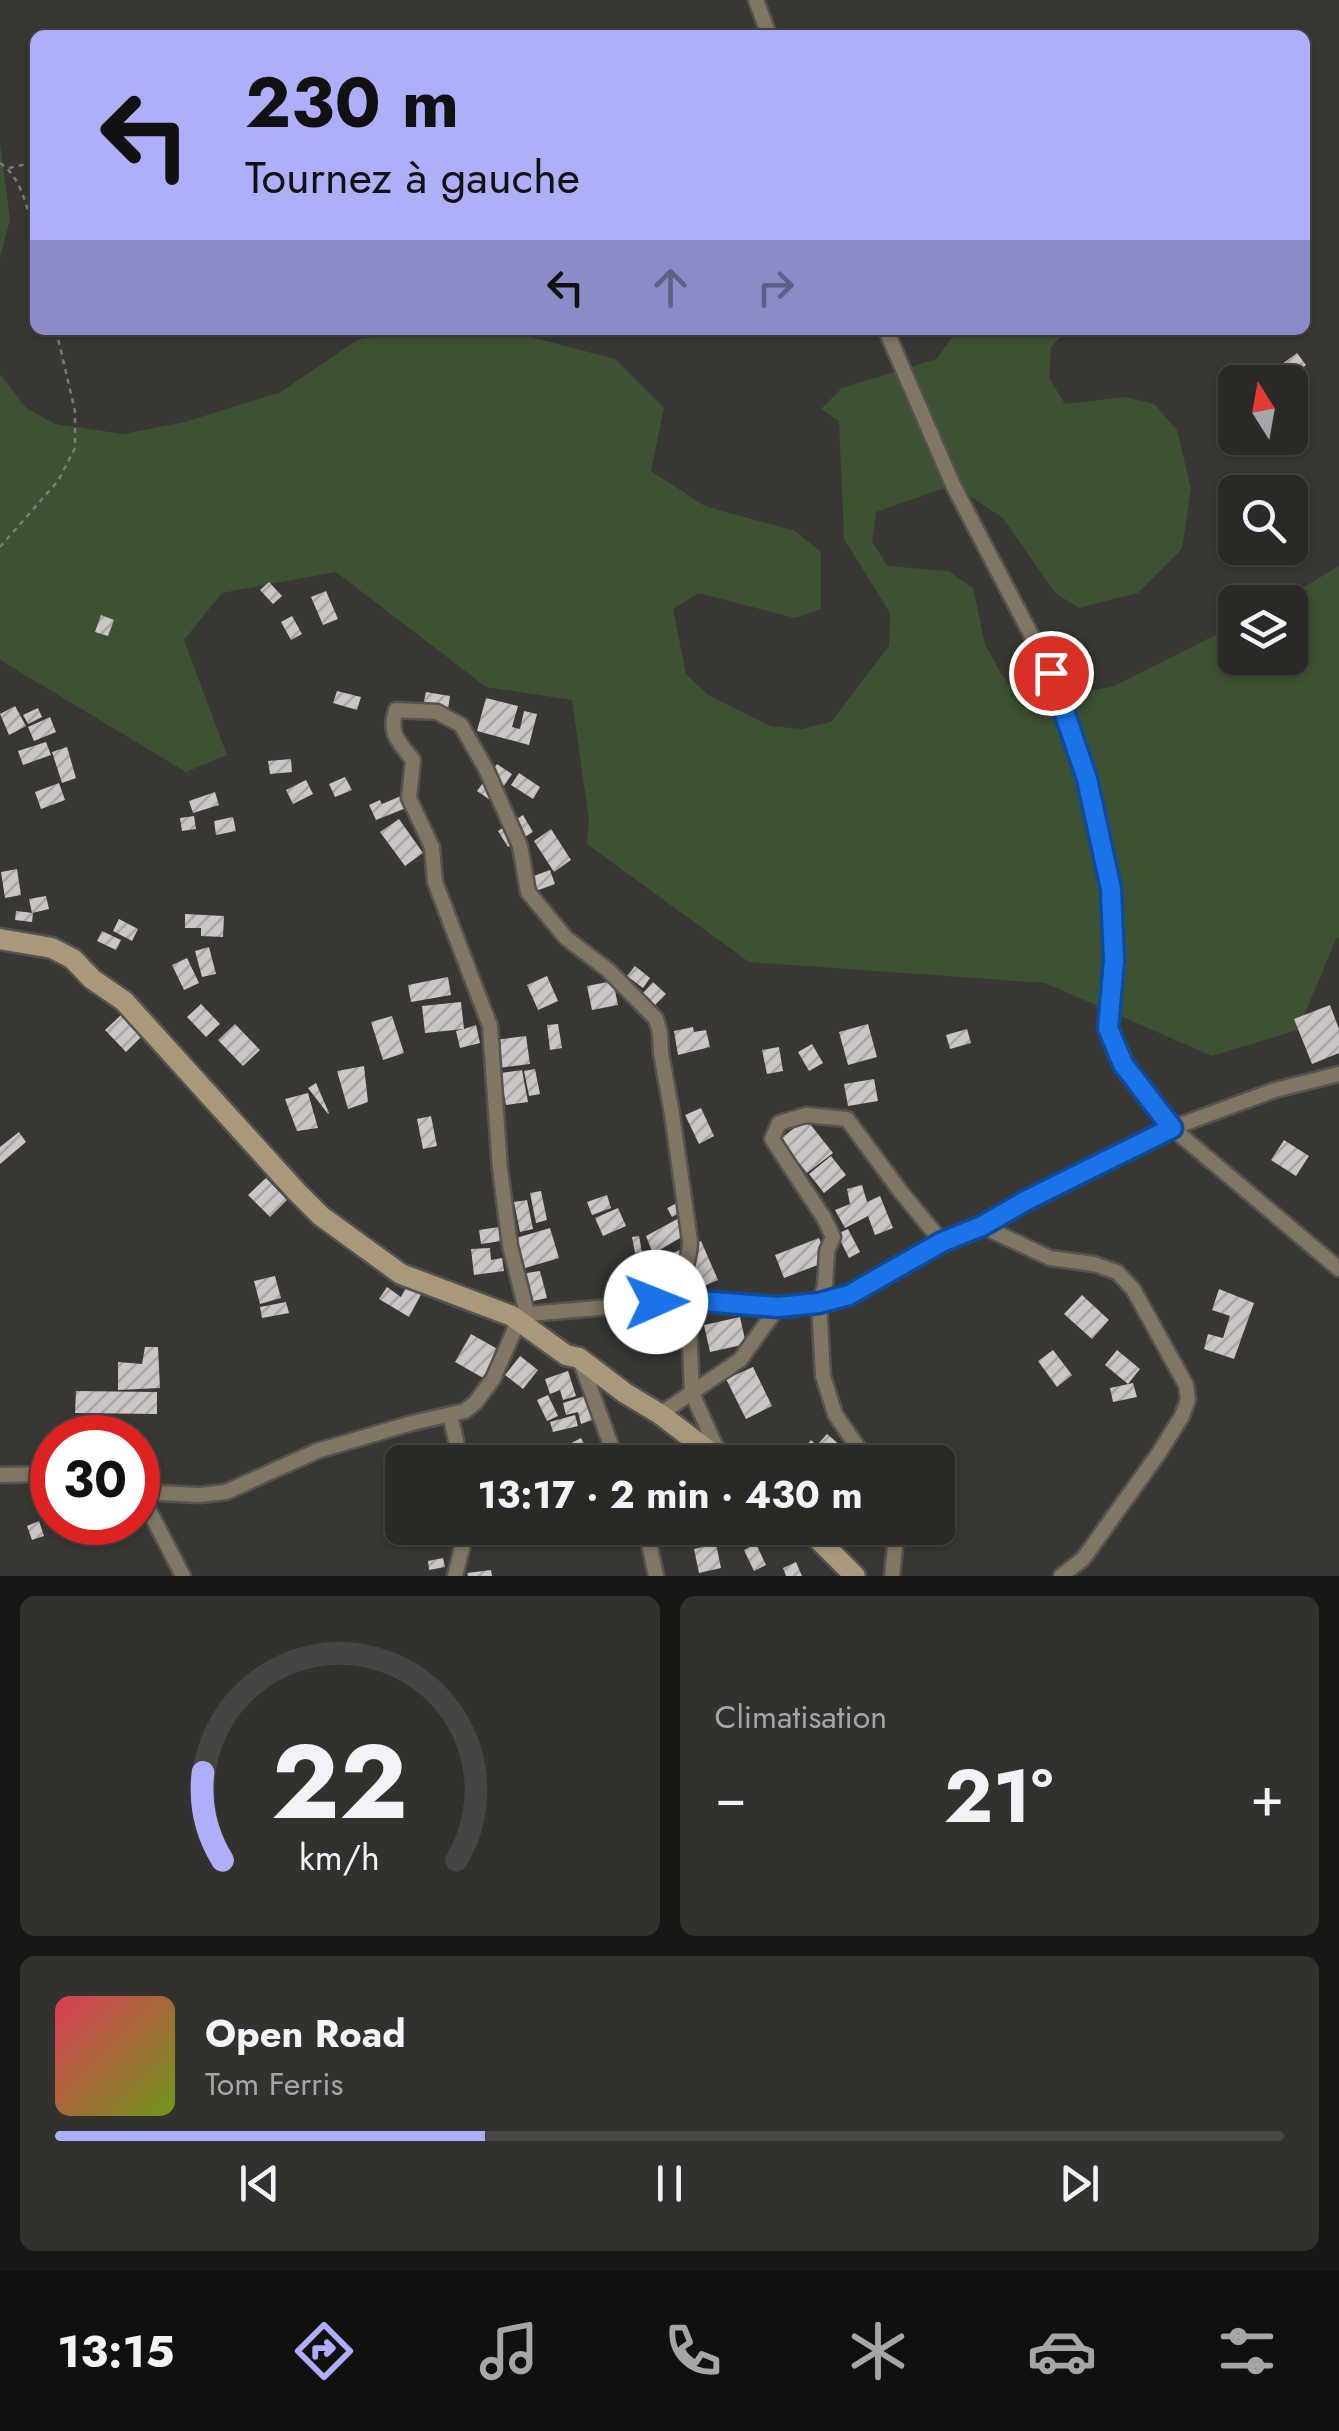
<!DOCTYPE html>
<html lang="fr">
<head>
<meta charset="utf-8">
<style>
	:root { --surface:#2a2926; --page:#32312e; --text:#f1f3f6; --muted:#a5a6a7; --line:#464543; --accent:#aeaefa }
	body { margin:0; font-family:Jost,sans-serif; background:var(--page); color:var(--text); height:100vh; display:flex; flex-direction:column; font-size:38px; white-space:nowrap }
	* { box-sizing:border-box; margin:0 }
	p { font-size:32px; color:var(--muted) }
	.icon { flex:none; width:55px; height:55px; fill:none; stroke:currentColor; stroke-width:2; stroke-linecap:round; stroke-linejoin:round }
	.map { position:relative; height:1576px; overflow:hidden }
	.details { display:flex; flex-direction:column; gap:20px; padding:20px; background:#171715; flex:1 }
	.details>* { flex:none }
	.banner { position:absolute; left:30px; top:30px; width:1280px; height:305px; border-radius:15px; box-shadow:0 2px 8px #0004,0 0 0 2px var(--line); background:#aeaefa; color:#111; overflow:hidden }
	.needle { width:65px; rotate:349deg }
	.fabs { position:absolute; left:1218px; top:365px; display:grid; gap:20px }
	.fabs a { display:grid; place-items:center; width:90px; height:90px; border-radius:15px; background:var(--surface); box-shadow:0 2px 8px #0004,0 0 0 2px var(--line); font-size:50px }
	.speed { position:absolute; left:30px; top:1415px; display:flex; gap:20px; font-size:50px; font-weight:700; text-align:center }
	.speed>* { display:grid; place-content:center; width:130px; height:130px; border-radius:50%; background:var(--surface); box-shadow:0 2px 8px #0004,0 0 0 2px var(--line); line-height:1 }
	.speed .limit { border:15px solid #d22; background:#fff; color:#111 }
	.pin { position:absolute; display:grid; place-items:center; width:85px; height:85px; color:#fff; margin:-42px; border:5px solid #fff; border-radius:50%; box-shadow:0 2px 10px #0007 }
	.me { position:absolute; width:110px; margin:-55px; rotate:89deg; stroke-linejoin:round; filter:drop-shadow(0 0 8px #0008) }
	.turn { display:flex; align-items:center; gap:35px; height:210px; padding:0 50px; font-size:45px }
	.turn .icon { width:130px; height:130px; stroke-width:2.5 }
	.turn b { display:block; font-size:70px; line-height:85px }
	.lanes { display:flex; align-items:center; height:95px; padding:0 50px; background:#0003; justify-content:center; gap:50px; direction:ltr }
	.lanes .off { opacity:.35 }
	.big { font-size:75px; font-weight:700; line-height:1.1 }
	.details .widget { flex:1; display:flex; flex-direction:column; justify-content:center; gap:15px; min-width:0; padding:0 35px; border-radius:15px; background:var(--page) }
	.details .dial { align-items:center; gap:0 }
	.dial svg { height:260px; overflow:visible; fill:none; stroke:var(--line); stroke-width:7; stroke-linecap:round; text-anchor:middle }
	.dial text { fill:var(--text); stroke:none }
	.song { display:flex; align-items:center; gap:30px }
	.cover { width:120px; height:120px; border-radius:15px; background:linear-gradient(135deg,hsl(350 70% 55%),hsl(80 70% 35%)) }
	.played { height:10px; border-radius:5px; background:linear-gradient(90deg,var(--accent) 35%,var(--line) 35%) }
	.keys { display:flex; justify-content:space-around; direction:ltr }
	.heat { display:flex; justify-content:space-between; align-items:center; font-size:55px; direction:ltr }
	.details .tiles { flex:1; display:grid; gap:20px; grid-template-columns:1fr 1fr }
	.widget:last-child { grid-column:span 2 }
	.trip { position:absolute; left:385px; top:1445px; width:570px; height:100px; border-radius:15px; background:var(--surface); box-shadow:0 2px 8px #0004,0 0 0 2px var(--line); font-weight:700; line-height:100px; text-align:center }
	.tabs { display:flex; height:160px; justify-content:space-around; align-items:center; background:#11100f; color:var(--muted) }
	.tabs .icon { width:70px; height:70px }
	.tabs .on { color:var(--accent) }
	.tabs b { font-size:45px; color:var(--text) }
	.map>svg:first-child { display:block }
</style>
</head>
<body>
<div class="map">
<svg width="1339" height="1576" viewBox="0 0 1339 1576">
	<defs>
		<pattern id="building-hatch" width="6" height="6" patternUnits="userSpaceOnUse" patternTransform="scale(2.5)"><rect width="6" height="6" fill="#cbc5c5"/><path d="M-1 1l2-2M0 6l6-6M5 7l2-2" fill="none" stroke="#aaa5a5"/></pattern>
	</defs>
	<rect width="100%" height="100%" fill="#383733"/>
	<g fill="#3d5232">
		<polygon points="0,143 10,220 0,257"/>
		<polygon points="411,330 504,330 615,359 664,408 651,471 705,506 795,531 821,552 821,609 795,618 698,593 673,609 686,674 708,695 770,726 802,729 831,722 889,646 890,613 844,539 839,421 821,409 842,388 936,359 958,330 1067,330 1051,347 1049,378 1065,404 1125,397 1154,404 1177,430 1191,489 1182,549 1138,593 1079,608 1055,593 1003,518 953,485 876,512 872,542 888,566 948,571 973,588 985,644 999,670 1017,696 1047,700 1114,686 1235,625 1235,658 1290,658 1290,602 1279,602 1339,566 1339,938 1336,939 1298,1030 1212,1056 1045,983 749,962 587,844 589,821 572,700 486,687 336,572 222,593 184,640 227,755 186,772 0,660 0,374 26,408 55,424 123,434 185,422 281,392 357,340"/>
	</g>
	<g fill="url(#building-hatch)">
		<polygon points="1297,353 1306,365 1288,379 1278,367"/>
		<polygon points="269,582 282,596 273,604 260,590"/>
		<polygon points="326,591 338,619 323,625 311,597"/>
		<polygon points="101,615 114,620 108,636 95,632"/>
		<polygon points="292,616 302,634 291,640 281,622"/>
		<polygon points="337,691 361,697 357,710 333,703"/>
		<polygon points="426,692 450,696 448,710 423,705"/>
		<polygon points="486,698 518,706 512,727 520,729 524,711 537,714 529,745 477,731"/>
		<polygon points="15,706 26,726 9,735 0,714"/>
		<polygon points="38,708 42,717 28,724 23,715"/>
		<polygon points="50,717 56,732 34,741 28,727"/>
		<polygon points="46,742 51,755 23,765 18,751"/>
		<polygon points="67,747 76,778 62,783 52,752"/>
		<polygon points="291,759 292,772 270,774 268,761"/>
		<polygon points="497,764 512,774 493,802 477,791"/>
		<polygon points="519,773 540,787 533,799 511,785"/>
		<polygon points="345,777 352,790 335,797 329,784"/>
		<polygon points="306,780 313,794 293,804 286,790"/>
		<polygon points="59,783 65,800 41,809 35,792"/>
		<polygon points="215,792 219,805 193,813 189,801"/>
		<polygon points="401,796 406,808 376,820 369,805 380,800 382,804"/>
		<polygon points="523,815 533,832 508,847 498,831"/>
		<polygon points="194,816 196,829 182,831 180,818"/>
		<polygon points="233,817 236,831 216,835 214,821"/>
		<polygon points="399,819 423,853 405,866 380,832"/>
		<polygon points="551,829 571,860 554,872 534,841"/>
		<polygon points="17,869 21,895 5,898 1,872"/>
		<polygon points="550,870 555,884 533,892 528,878"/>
		<polygon points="46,896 49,909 32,913 29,899"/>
		<polygon points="16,911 33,913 32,922 15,920"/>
		<polygon points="185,914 224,916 223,937 201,936 201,928 185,928"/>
		<polygon points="119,919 138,929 132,941 113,931"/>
		<polygon points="102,931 121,940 116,950 97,941"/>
		<polygon points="209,947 216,974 202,977 195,951"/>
		<polygon points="187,958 199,983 184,990 172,965"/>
		<polygon points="635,966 650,978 643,988 627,976"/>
		<polygon points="547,976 558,1001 538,1010 527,985"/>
		<polygon points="448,977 451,995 411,1002 408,985"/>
		<polygon points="613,981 618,1005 592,1010 587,986"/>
		<polygon points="653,982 666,994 652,1008 640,996"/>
		<polygon points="461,1002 464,1029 476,1025 480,1043 460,1048 456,1031 464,1029 425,1033 422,1006"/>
		<polygon points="201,1004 220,1024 206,1037 187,1017"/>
		<polygon points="1330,1005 1339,1029 1339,1053 1312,1064 1294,1019"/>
		<polygon points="121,1015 142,1036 126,1052 105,1030"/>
		<polygon points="392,1016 404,1053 383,1060 371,1022"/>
		<polygon points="235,1024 260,1050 243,1066 218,1040"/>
		<polygon points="558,1024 562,1048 550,1050 547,1025"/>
		<polygon points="868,1024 877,1057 848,1065 839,1032"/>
		<polygon points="693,1027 694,1032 706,1030 710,1047 678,1055 674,1031"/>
		<polygon points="967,1029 971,1043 950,1049 946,1035"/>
		<polygon points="526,1036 530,1064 499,1068 495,1040"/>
		<polygon points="812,1044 823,1063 809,1071 798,1052"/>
		<polygon points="779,1047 783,1071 767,1074 762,1050"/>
		<polygon points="364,1066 368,1102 348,1109 337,1071"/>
		<polygon points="535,1069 540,1094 529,1096 524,1071"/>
		<polygon points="522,1070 528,1102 506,1105 500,1073"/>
		<polygon points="874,1079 878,1101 848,1106 844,1084"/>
		<polygon points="316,1083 329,1113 328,1114 308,1088"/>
		<polygon points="308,1093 318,1128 297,1131 285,1099"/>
		<polygon points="701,1108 714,1136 699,1144 685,1115"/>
		<polygon points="431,1116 437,1146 423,1149 417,1119"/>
		<polygon points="806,1119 833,1153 807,1173 780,1139"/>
		<polygon points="19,1132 26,1142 0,1164 0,1147"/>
		<polygon points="1284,1140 1309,1156 1296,1176 1271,1160"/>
		<polygon points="831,1156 846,1175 824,1193 809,1174"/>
		<polygon points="266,1178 287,1200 270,1217 248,1195"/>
		<polygon points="862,1185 867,1202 880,1196 893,1228 875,1235 868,1216 845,1228 835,1210 850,1204 847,1189"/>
		<polygon points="541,1191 547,1220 536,1223 530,1193"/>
		<polygon points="607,1195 611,1208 592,1215 587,1202"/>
		<polygon points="527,1200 533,1229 520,1232 514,1202"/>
		<polygon points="683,1200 688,1209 672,1217 667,1208"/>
		<polygon points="618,1208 626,1226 603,1236 595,1218"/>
		<polygon points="692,1211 698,1240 687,1244 685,1235 653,1254 646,1236"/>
		<polygon points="499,1227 501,1241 481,1244 479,1230"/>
		<polygon points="550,1228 559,1258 525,1268 516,1238"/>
		<polygon points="848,1229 860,1252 849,1258 837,1234"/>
		<polygon points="639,1236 642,1252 635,1253 632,1237"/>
		<polygon points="819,1238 828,1261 784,1278 775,1255"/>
		<polygon points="701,1241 718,1280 685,1294 668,1255"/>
		<polygon points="490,1248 491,1260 502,1258 504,1271 474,1275 471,1249"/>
		<polygon points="540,1271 547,1298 533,1301 526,1273"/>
		<polygon points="275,1276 281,1298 260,1304 254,1281"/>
		<polygon points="410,1279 425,1287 409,1317 379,1299 387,1287 401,1297"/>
		<polygon points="1219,1289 1254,1303 1234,1359 1204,1349 1208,1334 1223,1338 1230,1316 1212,1310"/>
		<polygon points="1082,1295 1109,1320 1092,1339 1064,1314"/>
		<polygon points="286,1302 289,1313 262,1318 260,1307"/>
		<polygon points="740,1317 746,1344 710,1352 704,1325"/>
		<polygon points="471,1334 501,1351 485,1379 455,1362"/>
		<polygon points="145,1347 158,1347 160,1388 118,1390 118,1362 142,1364"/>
		<polygon points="1053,1350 1072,1375 1057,1387 1038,1361"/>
		<polygon points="1117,1350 1140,1369 1128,1384 1105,1365"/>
		<polygon points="520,1356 538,1370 523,1389 505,1375"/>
		<polygon points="753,1367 772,1406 746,1419 726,1379"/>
		<polygon points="568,1371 576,1396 563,1400 560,1390 550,1394 545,1379"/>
		<polygon points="1133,1383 1137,1397 1113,1402 1110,1388"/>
		<polygon points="76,1391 157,1392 157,1414 75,1413"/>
		<polygon points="548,1395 558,1416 547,1421 537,1400"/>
		<polygon points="588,1395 595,1419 581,1424 578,1412 566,1415 563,1403"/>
		<polygon points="575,1415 578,1426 553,1432 550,1422"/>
		<polygon points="66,1425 82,1426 81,1438 65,1438"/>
		<polygon points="827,1434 840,1445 830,1455 818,1444"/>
		<polygon points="581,1438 589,1453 571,1462 564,1462 558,1450"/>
		<polygon points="811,1440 834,1462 791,1462"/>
		<polygon points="675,1450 688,1462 663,1462"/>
		<polygon points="39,1521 44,1536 32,1540 27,1526"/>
		<polygon points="716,1544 721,1568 699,1573 694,1549"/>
		<polygon points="756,1544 766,1565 754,1571 744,1550"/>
		<polygon points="443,1558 445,1567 429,1570 428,1561"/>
		<polygon points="796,1562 802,1576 786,1576 783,1568"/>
		<polygon points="491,1570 492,1576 468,1576 467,1573"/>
	</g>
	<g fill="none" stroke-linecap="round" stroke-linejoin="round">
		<g stroke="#54534f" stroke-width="19">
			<g id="street">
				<polyline points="756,0 769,35"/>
				<polyline points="886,330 953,485 1051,673 1087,779 1111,889 1114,961 1108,1028 1123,1064 1172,1128 1339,1269"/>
				<polyline points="982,1226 1050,1258 1094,1264 1117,1272 1133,1289 1186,1385 1188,1399 1182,1416 1159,1453 1083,1559 1061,1576"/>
				<path d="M527 1313 510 1246 500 1169 490 1026 435 882 432 847 409 798 413 760C399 742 388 734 396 710L437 712 461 725 486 769 520 846 528 892 566 938 608 970 656 1019 660 1033 661 1053 672 1114 690 1241C690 1263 677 1279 688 1300L692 1393 715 1445 723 1454"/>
				<polyline points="518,1315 688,1300 778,1307 832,1300 849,1295 942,1242 982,1226 1027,1200 1172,1128 1275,1090 1339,1074"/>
				<polyline points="580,1360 617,1462"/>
				<polyline points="660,1414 740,1360 778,1307"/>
				<polyline points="450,1415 461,1462"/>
				<polyline points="868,1462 835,1414 823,1376 819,1303 825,1286 827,1251 833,1237 824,1218 772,1139 779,1123 806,1115 847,1119 901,1192 942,1242"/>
				<polyline points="0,1475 52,1474"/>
				<polyline points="138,1492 200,1495 226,1492 317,1451 412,1423 465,1411 475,1403 493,1379 518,1322"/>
				<polyline points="140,1493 183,1576"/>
				<polyline points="646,1528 656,1576"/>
				<polyline points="455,1576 467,1528"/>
				<polyline points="892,1576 897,1528"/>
			</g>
		</g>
		<g stroke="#54534f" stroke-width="25">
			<g id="secondary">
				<polyline points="0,939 52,948 73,959 92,979 124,1001 296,1191 321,1216 401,1274 512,1316 566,1355 579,1358 625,1393 660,1414 723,1462"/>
				<polyline points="807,1528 855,1576"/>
			</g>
		</g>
		<g stroke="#7c7b78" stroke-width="2.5" stroke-dasharray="5 5" stroke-linecap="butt">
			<path d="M0 163C23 178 29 215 35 240"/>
			<polyline points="9,168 35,162"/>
			<polyline points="0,547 58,481 75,448 75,411 56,330"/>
		</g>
		<use href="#street" stroke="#817663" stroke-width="14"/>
		<use href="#secondary" stroke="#aa987b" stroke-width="20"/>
	</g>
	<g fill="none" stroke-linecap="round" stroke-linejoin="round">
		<g stroke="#114b97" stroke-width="25">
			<polyline id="route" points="656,1302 688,1300 778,1307 819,1303 849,1295 942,1242 982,1226 1027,1200 1172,1128 1123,1064 1108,1028 1114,961 1111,889 1087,779 1051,673"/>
		</g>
		<use href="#route" stroke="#1a73e8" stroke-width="18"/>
	</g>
</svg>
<div class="fabs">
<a><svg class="needle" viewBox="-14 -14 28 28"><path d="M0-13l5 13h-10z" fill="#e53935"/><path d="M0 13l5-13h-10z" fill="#a5a6a7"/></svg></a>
<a><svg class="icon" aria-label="search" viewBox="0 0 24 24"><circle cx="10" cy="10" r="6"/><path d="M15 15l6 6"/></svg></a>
<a><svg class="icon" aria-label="layers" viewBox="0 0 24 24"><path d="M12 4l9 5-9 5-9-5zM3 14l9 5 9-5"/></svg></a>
</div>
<div class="speed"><div class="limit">30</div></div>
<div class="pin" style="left:1051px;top:673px;background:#d93025"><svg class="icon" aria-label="arrive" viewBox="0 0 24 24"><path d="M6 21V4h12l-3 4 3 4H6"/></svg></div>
<svg class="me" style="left:656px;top:1302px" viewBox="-20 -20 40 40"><circle r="19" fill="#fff"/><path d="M0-13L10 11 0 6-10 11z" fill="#1a73e8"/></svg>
<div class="trip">13:17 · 2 min · 430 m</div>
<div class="banner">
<div class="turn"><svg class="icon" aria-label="left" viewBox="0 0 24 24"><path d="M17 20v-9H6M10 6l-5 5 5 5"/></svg><div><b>230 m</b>Tournez à gauche</div></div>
<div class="lanes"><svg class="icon" aria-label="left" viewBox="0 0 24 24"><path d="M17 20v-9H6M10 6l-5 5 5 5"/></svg><svg class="icon off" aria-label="ahead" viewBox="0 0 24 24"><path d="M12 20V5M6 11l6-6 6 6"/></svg><svg class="icon off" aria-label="right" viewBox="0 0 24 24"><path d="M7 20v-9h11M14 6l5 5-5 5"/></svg></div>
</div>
</div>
<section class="details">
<div class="tiles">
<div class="widget dial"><svg viewBox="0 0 100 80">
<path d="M14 69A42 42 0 1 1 86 69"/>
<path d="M14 69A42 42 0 0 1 8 42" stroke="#aeaefa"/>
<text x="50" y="56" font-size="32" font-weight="700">22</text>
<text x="50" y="72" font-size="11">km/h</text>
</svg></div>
<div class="widget"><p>Climatisation</p>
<div class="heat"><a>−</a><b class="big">21°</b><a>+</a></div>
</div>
<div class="widget">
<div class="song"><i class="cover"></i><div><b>Open Road</b><p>Tom Ferris</p></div></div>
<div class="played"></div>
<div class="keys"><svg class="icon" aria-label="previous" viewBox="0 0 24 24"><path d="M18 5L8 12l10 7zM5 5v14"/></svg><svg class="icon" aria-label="pause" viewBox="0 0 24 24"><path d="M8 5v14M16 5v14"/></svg><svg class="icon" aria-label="next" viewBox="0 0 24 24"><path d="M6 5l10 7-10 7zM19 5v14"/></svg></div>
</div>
</div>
</section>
<nav class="tabs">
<b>13:15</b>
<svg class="icon on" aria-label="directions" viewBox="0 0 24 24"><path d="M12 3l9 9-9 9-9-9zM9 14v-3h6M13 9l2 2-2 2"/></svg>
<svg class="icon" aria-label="music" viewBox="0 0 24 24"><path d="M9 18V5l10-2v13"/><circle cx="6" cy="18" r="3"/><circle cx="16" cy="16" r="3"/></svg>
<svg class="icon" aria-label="phone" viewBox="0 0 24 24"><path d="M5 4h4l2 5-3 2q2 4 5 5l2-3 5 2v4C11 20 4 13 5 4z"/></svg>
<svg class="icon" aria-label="climate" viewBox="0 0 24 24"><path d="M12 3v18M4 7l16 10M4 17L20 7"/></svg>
<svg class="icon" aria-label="car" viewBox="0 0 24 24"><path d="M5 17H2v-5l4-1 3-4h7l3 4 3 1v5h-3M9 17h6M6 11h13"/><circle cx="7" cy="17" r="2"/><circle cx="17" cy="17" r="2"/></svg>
<svg class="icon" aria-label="filters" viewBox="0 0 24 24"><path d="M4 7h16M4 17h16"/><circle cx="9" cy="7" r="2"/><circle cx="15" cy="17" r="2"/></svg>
</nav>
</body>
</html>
